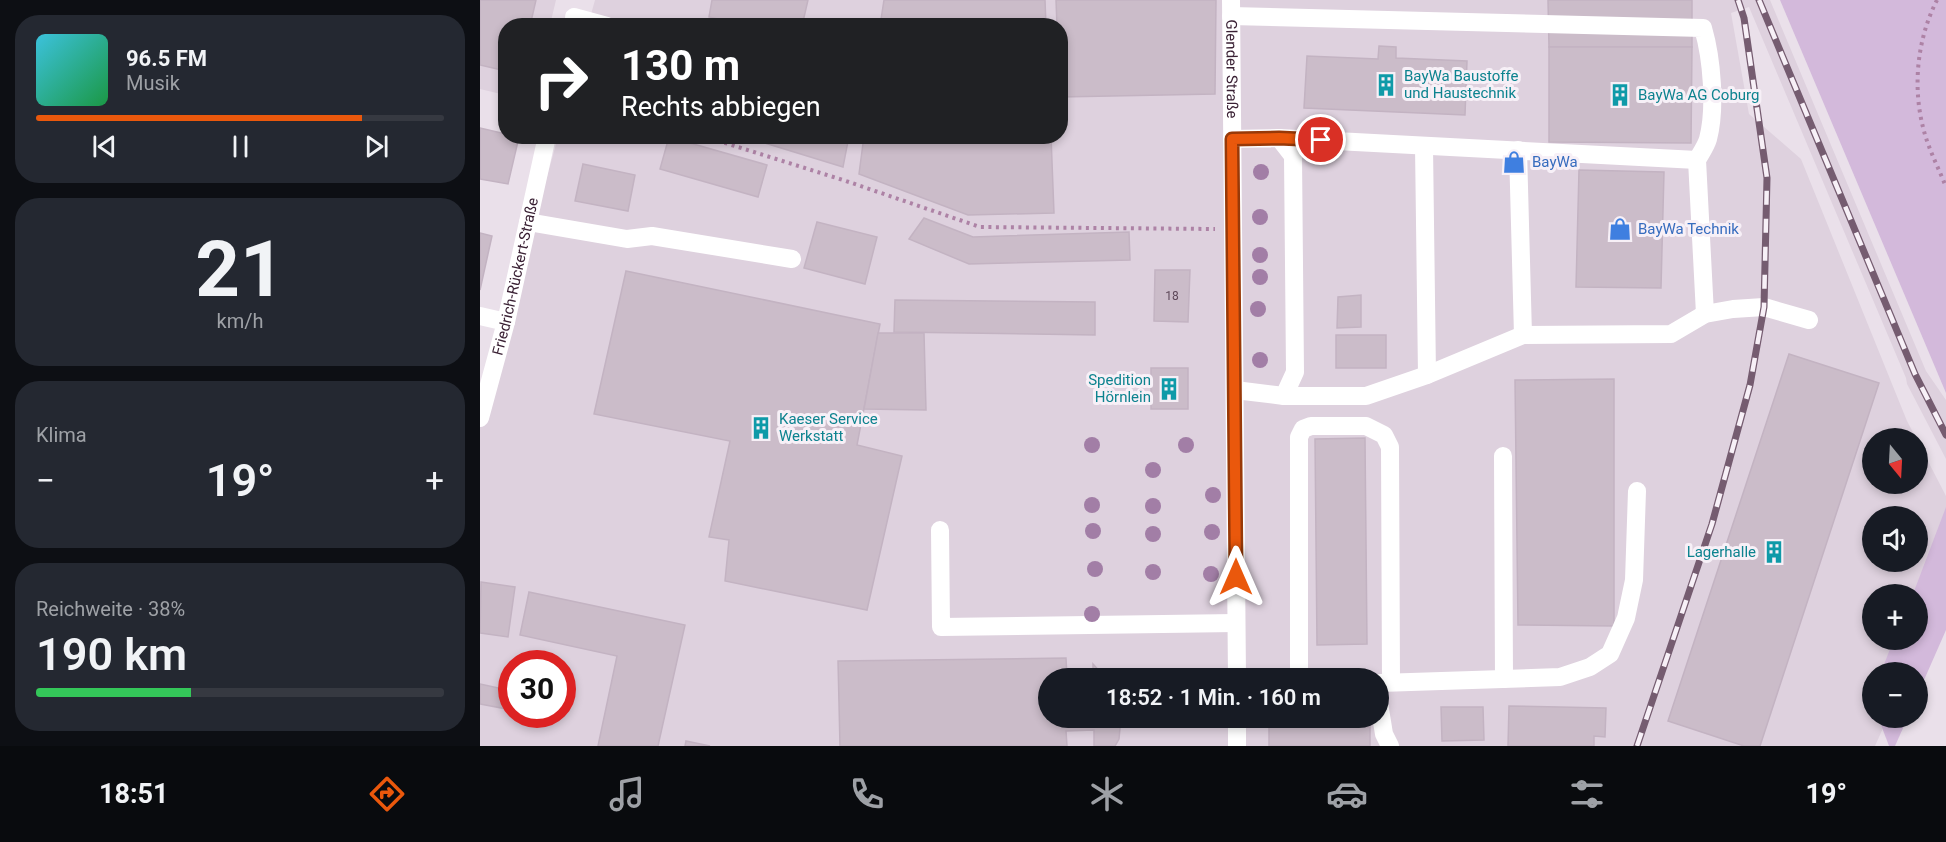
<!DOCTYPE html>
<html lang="de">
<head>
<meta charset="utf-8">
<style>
	:root { --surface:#171b24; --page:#242831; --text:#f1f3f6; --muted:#9ea1a6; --line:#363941; --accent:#ea580c }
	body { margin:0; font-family:Roboto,sans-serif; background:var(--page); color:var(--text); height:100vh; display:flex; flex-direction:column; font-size:22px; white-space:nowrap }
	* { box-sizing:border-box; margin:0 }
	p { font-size:20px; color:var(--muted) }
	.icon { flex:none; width:33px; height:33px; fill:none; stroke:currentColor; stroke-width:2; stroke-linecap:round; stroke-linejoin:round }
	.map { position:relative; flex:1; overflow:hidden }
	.drawer { display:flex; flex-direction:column; gap:15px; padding:15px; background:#0d0f14; width:480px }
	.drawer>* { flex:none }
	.top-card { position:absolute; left:18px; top:18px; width:570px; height:126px; border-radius:24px; box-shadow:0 3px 9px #0003; background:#202124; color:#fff; overflow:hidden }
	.needle { width:39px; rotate:162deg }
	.fabs { position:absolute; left:1382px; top:428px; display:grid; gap:12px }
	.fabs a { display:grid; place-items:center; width:66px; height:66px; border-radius:50%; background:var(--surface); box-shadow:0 3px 9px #0003; font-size:30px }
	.speed { position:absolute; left:18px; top:650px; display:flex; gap:12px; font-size:30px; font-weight:700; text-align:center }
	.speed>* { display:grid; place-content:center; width:78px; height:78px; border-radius:50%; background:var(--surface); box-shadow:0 3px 9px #0003; line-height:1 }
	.speed .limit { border:9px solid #d22; background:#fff; color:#111 }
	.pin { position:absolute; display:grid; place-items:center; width:51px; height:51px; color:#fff; margin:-26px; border:3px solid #fff; border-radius:50%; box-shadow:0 2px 6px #0007 }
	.me { position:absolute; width:66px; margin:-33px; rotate:0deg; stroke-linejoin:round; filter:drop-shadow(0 0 4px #0008) }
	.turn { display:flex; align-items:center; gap:21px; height:126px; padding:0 24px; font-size:27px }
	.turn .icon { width:78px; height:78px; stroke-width:2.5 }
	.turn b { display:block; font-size:42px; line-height:51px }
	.big { font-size:45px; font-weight:600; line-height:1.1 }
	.drawer .tile { flex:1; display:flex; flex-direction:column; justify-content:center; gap:9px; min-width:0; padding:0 21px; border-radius:24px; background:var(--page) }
	.drawer .dial { align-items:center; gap:0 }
	.dial b { font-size:78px; line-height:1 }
	.song { display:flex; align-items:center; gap:18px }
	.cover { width:72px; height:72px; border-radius:9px; background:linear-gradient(135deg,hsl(190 70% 55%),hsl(140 70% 35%)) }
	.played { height:6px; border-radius:3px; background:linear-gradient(90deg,var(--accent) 80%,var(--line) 80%) }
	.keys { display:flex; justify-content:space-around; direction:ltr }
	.heat { display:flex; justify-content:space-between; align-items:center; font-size:33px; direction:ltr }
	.charge { height:9px; border-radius:4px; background:linear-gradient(90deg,#34c759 38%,var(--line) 0) }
	.trip { position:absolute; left:558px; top:668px; width:351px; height:60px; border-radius:30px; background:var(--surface); box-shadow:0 3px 9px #0003; font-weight:600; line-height:60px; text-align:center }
	.tabs { display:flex; height:96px; justify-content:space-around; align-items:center; background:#090b0e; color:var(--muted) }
	.tabs .icon { width:42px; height:42px }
	.tabs .selected { color:var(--accent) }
	.tabs b { font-size:27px; color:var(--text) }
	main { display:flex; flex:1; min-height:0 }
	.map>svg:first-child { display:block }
</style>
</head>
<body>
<main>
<section class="drawer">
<div class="tile">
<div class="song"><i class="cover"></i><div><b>96.5 FM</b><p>Musik</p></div></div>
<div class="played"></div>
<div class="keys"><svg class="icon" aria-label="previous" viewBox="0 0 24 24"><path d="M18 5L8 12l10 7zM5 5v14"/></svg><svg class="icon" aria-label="pause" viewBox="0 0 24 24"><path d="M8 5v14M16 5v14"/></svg><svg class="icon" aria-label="next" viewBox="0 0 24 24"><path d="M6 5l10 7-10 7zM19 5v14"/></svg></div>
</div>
<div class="tile dial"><b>21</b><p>km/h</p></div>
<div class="tile"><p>Klima</p>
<div class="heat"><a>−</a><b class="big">19°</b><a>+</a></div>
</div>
<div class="tile"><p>Reichweite · 38%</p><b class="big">190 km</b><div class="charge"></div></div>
</section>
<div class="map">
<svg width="1466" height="746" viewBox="0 0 1466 746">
	<rect width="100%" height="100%" fill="#eae0ea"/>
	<g fill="#ded1de" fill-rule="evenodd">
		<polygon points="0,0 76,0 70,25 26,26 25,95 0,89"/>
		<path d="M115 0H1290L1446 371 1466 400V459L1427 384 1426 378 1269 7 1251 13 1269 114 1321 159 1427 421 1436 438H1392V483H1437V440L1466 496V593L1429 672H1392V717H1408L1395 746H0V418L78 137 580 136V26L108 25ZM1392 516H1437V561H1392ZM1392 594H1437V639H1392ZM32 663H82V714H32ZM568 678H898V717H568Z"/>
	</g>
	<g fill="#d3b9db">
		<polygon points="1300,0 1466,0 1466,393"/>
		<polygon points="1466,507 1466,630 1437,696 1437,672 1401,672 1414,639 1437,639 1437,594 1433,594"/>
		<polygon points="1398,717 1428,717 1415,746 1409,746"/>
	</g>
	<g fill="#cbbcc9" stroke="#c3b3c2" stroke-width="1.5">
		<polygon points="0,0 56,0 50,26 26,26 26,71 0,65"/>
		<polygon points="232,0 328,0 322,26 269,26 229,17"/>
		<polygon points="404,0 565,0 566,26 400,26"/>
		<polygon points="576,0 736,0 735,94 580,97 580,26 577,26"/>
		<polygon points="1068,0 1212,0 1212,47 1069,47"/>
		<polygon points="899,46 916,47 916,58 987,61 985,115 824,108 827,56 898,59"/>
		<polygon points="1069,47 1212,47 1211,143 1069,142"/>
		<polygon points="0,128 26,134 26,136 39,137 28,184 0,179"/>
		<polygon points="262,136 369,136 363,167"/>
		<polygon points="384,136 571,136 574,213 488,215 379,174"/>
		<polygon points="189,137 287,165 278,197 180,169"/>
		<polygon points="103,164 155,175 148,211 95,201"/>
		<polygon points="1099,170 1184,172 1181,288 1096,287"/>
		<polygon points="444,218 493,237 649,232 650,260 489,264 429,239"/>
		<polygon points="337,222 397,237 385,284 324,268"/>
		<polygon points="0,233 12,236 0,290"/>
		<polygon points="675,270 710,270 708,322 674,321"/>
		<polygon points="146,271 400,324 377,445 422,456 387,610 245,581 249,540 229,537 250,441 114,414"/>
		<polygon points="881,295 881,327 857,328 858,297"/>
		<polygon points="415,300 615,302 615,335 414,332"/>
		<polygon points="398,333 444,333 446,410 384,409"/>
		<rect x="856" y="335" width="50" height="33"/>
		<polygon points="1309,354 1399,383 1280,746 1264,746 1188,721"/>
		<rect x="671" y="368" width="37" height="41"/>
		<polygon points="1134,379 1134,626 1038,625 1035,380"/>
		<polygon points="885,438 887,644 837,645 835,439"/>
		<polygon points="1,582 35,587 28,637 0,633"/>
		<polygon points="49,592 205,625 178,746 118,746 137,656 40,635"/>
		<polygon points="586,658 587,678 568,678 568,717 641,717 639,739 635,746 614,746 614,730 586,731 587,746 360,746 358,661"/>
		<polygon points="613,664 623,675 626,678 613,678"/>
		<polygon points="0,684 32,691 32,710 0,704"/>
		<polygon points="1029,706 1126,708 1125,737 1114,736 1114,746 1028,746"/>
		<polygon points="961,707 1003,707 1004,740 962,741"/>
		<polygon points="789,725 890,727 890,746 789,746"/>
		<polygon points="206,741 230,746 205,746"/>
	</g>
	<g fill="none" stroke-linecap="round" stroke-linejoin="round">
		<g stroke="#ad82a5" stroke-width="4" stroke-dasharray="3 4.5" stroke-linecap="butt">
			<path d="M1457 0C1437 39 1432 88 1444 131 1449 150 1459 169 1466 187"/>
			<polyline points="223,136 366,181 500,227 735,229"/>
		</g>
		<g stroke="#fff" stroke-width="18">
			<path id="s1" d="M751 0 757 678"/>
			<path d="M751 16 1223 28C1232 59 1236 108 1228 139 1226 146 1221 153 1217 160L1225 314"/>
			<polyline points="94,17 127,26"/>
			<polyline points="799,138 1217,160"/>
			<polyline points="752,139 799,138 813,156 815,372 804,396 755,390"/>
			<polyline points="944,146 947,375"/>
			<polyline points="1038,150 1043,335 1191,334 1225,314 1253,309 1284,307 1329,320"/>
			<polyline points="48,222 147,239 172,236 312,259"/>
			<polyline points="0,316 26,322"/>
			<polyline points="804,396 886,396 947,375 1043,335"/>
			<path id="s2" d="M0 418 26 322 67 136"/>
			<polyline points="1023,456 1024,679"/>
			<polyline points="460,530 461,627 756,623"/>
			<polyline points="819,678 819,437 823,429 831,426 886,426 904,435 910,447 911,682"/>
			<polyline points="900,683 1080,677 1110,667 1130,654 1146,618 1154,580 1157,491"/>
			<polyline points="898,697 904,734 910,746"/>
			<polyline points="757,717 757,746"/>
		</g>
		<g stroke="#755c70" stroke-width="7">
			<g id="rail">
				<polyline points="1279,0 1435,374 1466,435"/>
				<polyline points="1157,746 1232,524 1270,385 1284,307 1287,178 1264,18 1258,0"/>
			</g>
		</g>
		<use href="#rail" stroke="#f7f0f7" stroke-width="4.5" stroke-dasharray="14" stroke-linecap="butt"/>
	</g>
	<g fill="#a27ea6">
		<circle cx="781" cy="172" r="8"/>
		<circle cx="780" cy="217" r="8"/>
		<circle cx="780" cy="255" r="8"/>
		<circle cx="780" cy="277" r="8"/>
		<circle cx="778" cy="309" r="8"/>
		<circle cx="780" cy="360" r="8"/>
		<circle cx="612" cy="445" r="8"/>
		<circle cx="706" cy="445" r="8"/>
		<circle cx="673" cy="470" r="8"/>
		<circle cx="733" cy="495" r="8"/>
		<circle cx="612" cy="505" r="8"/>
		<circle cx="673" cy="506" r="8"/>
		<circle cx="613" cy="531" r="8"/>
		<circle cx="732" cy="532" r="8"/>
		<circle cx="673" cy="534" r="8"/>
		<circle cx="615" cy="569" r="8"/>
		<circle cx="673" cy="572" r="8"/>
		<circle cx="731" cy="574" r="8"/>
		<circle cx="612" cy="614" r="8"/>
	</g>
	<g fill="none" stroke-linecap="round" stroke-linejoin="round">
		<g stroke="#983908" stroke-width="15">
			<polyline id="route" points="756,577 752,139 799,138 841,140"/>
		</g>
		<use href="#route" stroke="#ea580c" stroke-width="10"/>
	</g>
	<defs>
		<g id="building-bare" transform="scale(1.8)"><path d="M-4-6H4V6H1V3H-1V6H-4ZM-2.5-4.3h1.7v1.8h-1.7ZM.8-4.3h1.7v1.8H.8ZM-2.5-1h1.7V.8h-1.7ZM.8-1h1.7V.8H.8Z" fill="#0f9aa8" stroke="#f7f0f7" stroke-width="2.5" paint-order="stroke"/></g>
		<g id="shop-bare" transform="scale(1.8)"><path d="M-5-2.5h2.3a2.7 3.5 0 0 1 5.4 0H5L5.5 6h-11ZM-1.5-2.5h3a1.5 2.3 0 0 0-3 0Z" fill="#3f7fe0" stroke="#f7f0f7" stroke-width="2.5" paint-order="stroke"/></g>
	</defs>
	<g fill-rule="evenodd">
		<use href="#building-bare" x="906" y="85"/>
		<use href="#building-bare" x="1140" y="95"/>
		<use href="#shop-bare" x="1034" y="162"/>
		<use href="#shop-bare" x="1140" y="229"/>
		<use href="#building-bare" x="689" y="389"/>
		<use href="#building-bare" x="281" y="428"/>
		<use href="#building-bare" x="1294" y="552"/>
	</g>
	<g text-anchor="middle" stroke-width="6" stroke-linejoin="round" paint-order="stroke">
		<g font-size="12" fill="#5e4859">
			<text x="692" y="300">18</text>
		</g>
		<g font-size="15" fill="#3a2134" stroke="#f7f0f7">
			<text dy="5" stroke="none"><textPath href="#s1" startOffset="69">Glender Straße</textPath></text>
			<text dy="5" stroke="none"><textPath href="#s2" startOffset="146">Friedrich-Rückert-Straße</textPath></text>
		</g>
		<g font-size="15" fill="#0d838f" stroke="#f7f0f7" text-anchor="start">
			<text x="924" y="81">BayWa Baustoffe<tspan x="924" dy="17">und Haustechnik</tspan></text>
			<text x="1158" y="100">BayWa AG Coburg</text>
			<text x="671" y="385" text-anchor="end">Spedition<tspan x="671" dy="17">Hörnlein</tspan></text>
			<text x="299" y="424">Kaeser Service<tspan x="299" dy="17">Werkstatt</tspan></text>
			<text x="1276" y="557" text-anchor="end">Lagerhalle</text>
		</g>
		<g font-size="15" fill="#366cbe" stroke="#f7f0f7" text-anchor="start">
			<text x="1052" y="167">BayWa</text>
			<text x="1158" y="234">BayWa Technik</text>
		</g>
	</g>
</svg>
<div class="fabs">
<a><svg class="needle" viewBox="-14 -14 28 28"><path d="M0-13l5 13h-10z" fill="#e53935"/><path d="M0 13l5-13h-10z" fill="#9ea1a6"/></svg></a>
<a><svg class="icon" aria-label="sound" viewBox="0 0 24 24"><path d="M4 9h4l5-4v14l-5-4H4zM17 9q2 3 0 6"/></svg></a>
<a>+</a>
<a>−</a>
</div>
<div class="speed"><div class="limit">30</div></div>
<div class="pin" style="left:841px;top:140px;background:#d93025"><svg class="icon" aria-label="arrive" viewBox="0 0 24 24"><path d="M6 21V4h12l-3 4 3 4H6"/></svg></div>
<svg class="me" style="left:756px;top:577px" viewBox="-20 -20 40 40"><path d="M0-17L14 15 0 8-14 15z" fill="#ea580c" stroke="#fff" stroke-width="4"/></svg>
<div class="trip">18:52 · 1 Min. · 160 m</div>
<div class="top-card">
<div class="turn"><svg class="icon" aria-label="right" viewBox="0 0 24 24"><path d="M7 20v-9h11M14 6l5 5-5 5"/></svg><div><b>130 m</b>Rechts abbiegen</div></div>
</div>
</div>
</main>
<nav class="tabs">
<b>18:51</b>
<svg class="icon selected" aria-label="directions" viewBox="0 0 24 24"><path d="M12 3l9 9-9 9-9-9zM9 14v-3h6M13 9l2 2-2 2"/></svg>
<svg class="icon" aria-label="music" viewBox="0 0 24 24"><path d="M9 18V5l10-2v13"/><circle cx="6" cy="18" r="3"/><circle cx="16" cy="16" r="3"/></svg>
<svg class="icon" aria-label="phone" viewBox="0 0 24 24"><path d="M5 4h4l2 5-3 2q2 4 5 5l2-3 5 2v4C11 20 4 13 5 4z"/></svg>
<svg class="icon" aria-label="climate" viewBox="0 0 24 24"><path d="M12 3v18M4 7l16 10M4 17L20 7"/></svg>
<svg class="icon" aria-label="car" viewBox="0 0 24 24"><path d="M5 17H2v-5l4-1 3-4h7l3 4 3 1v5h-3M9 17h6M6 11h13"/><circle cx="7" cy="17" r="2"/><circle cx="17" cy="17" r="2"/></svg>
<svg class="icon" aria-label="filters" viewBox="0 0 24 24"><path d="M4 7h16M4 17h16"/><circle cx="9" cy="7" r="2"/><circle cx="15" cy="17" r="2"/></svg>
<b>19°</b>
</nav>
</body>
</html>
